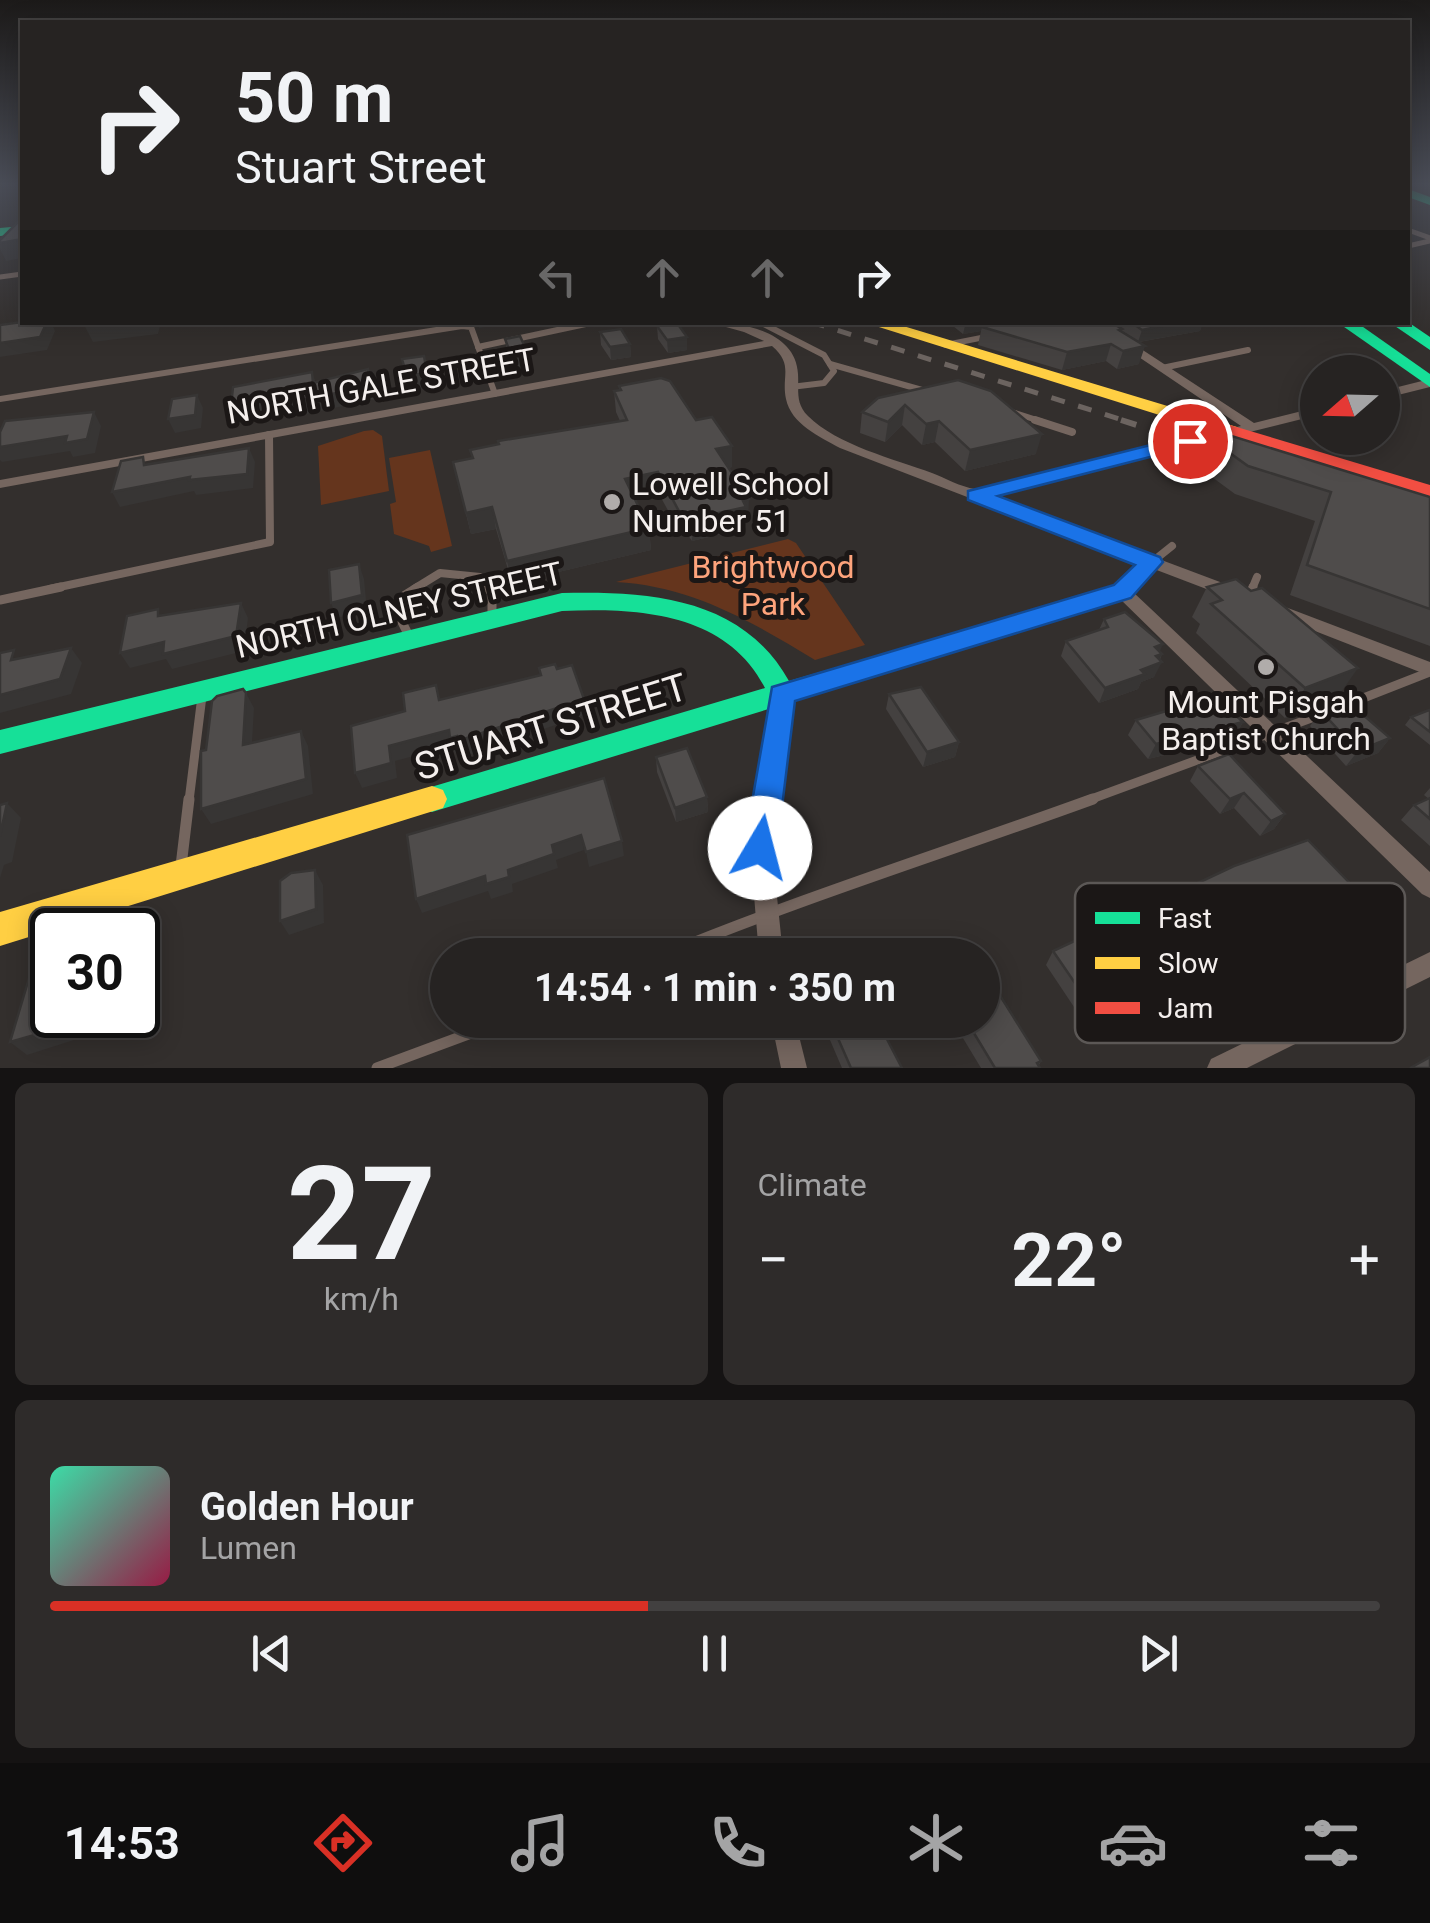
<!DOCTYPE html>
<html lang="en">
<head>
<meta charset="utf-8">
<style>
	:root { --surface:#262322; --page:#2e2b2a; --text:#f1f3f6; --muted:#a4a4a5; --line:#424040; --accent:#d93025 }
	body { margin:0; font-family:Roboto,sans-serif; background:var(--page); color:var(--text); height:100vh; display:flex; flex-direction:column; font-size:38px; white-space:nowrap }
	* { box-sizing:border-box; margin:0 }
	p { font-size:32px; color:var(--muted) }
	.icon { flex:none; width:55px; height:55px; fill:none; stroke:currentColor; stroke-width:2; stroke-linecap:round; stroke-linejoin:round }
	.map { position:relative; height:1068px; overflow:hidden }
	.drawer { display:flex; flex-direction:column; gap:15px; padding:15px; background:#151313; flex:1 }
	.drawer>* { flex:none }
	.banner { position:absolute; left:20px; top:20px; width:1390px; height:305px; border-radius:0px; box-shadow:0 5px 25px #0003,0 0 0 2px var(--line); background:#262322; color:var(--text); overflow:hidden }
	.needle { width:65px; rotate:250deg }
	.tools { position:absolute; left:1300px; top:355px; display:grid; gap:20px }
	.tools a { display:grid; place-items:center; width:100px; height:100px; border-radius:50%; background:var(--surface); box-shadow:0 5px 25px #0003,0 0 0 2px var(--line); font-size:50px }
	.speed { position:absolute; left:30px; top:908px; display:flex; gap:20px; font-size:50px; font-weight:700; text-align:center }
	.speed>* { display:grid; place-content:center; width:130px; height:130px; border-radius:50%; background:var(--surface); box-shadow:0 5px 25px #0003,0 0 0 2px var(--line); line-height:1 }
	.speed .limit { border:5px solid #111; border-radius:15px; background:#fff; color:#111 }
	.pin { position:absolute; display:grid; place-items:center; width:85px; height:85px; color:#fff; margin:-42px; border:5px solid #fff; border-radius:50%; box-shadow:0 2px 10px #0007 }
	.me { position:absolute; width:110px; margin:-55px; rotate:8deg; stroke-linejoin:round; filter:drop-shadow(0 0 8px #0008) }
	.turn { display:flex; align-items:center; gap:35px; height:210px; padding:0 50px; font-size:45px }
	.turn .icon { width:130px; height:130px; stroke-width:2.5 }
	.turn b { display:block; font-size:70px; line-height:85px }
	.lanes { display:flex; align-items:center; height:95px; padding:0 50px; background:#0003; justify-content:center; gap:50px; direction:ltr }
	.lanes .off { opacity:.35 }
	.big { font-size:75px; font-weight:700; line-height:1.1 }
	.drawer .tile { flex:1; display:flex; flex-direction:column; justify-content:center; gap:15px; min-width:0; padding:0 35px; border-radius:15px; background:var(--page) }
	.drawer .dial { align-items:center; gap:0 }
	.dial b { font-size:130px; line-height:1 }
	.song { display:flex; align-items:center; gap:30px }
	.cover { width:120px; height:120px; border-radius:15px; background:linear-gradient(135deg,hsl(160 70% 55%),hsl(340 70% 35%)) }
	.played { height:10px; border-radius:5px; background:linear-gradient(90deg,var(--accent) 45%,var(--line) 45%) }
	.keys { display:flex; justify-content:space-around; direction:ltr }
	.heat { display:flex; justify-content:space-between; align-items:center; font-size:55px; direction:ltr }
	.drawer .tiles { flex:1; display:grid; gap:15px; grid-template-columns:1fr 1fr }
	.tile:last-child { grid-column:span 2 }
	.trip { position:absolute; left:430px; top:938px; width:570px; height:100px; border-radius:50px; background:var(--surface); box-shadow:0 5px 25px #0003,0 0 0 2px var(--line); font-weight:700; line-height:100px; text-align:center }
	.tab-bar { display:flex; height:160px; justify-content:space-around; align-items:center; background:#0f0e0e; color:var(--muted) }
	.tab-bar .icon { width:70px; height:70px }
	.tab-bar .on { color:var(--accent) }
	.tab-bar b { font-size:45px; color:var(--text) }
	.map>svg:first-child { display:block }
</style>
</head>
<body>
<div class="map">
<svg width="1430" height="1068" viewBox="0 0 1430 1068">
	<rect width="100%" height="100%" fill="#332f2d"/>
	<g fill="#65351d">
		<polygon points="364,431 373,430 382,436 389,491 321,505 318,446"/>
		<polygon points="430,450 452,546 431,552 429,546 394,534 390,504 396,502 389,458"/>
		<path d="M788 539 796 543 865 645 815 660C751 621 691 586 616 582Z"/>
	</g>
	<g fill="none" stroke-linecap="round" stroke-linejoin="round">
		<g stroke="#75665f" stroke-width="5">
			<polyline points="1408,230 1430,238"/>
			<polyline points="1408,246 1430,241"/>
			<polyline points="0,277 22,274"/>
		</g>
		<g stroke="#75665f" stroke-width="6">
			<polyline points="760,322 824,355 834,371 824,383 791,387"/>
			<polyline points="478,347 595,322"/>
			<polyline points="830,364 922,390"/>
			<polyline points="1162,368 1248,350"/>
			<polyline points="0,399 462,326 471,327 495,394"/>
			<polyline points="1012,412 1043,422"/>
		</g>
		<g stroke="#75665f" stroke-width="8">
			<polyline points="1035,420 1072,432"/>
			<polyline points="1152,562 1172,546"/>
			<polyline points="50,589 270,542 269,435"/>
			<polyline points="414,589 440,573 480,577 489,589"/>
			<polyline points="1252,589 1257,577"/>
		</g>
		<g stroke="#75665f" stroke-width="9">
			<polyline points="487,587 492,593 492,617"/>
			<polyline points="1250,596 1253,587"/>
			<polyline points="0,600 61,587"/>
			<polyline points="410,638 399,616 405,595 418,587"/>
			<polyline points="1343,706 1430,672"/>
			<polyline points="189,801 202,696"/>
			<polyline points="1086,801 1325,713"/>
		</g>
		<g stroke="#75665f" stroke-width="11">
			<polyline points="181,866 189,799"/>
			<path d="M663 955C804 897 950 851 1093 799"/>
			<polyline points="377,1068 506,1020"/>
		</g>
		<g fill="#75665f" fill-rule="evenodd">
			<polygon points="34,322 63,322 0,334 0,328"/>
			<path d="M708 322C741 322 796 331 798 374 799 390 795 403 808 416 837 445 894 459 932 473 945 478 961 487 975 489 988 492 1019 480 1034 477 1103 460 1172 443 1241 426L1087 322H1100L1254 423 1318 407V415L991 496 1236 588 1238 592 1236 596 1230 598 1154 569 1133 592 1430 872V898L1422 894 1117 596 1115 592 1117 588 1141 564 840 448C820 437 791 424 786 399 781 376 794 365 772 346L0 488V480L764 341 744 332Z"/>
			<polygon points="996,332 1001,335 1000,337 945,348 939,345 945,342"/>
			<polygon points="1430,379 1430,387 1382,399 1382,391"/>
			<polygon points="1280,605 1430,662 1430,676 1274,615 1272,611 1274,607"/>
			<polygon points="782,687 788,689 791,694 772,848 783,955 759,955 750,848 773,694 776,689"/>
			<polygon points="1430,952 1430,977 1247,1068 1207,1068 1211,1059"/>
			<polygon points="771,1020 795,1020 807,1068 781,1068"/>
		</g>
		<g fill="#16e098" fill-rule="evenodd">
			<polygon points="1408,189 1430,197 1430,205 1408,197"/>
			<polygon points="22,226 22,234 0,236 0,228"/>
			<polygon points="1337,322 1356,322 1430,374 1430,387"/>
			<polygon points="1389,322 1408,322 1430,337 1430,350"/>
			<path d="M1123 584 1132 586 1135 592 1132 598 432 812 421 808 417 799 421 790 765 688C726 612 638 608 562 611L0 754V730L562 593C649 591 742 597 789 681Z"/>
		</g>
		<g fill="#ffcf43" fill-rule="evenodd">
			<polygon points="863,322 890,322 1237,427 1240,431 1230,437 1223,435"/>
			<polygon points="432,786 443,790 447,799 443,808 0,946 0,912"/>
		</g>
		<polygon fill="#f24e42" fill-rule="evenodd" points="1230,425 1430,485 1430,498 1223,435 1220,431 1223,427"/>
		<polyline stroke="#6c6460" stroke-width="5" stroke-dasharray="14 14" stroke-linecap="butt" points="811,322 1129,422"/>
		<polyline stroke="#6c6460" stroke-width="6" stroke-dasharray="16 16" stroke-linecap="butt" points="1121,420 1217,450"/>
	</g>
	<g fill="#444140">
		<polygon points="948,322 1111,322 1113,324 1114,322 1203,322 1200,331 1139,342 1139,364 1117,369 1106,361 1062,370 978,345 981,331 963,334"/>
		<polygon points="657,326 687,337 687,350 668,353 658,339"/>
		<polygon points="600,332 630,344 631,357 611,360 601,345"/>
		<polygon points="505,339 528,354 530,367 514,370 507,352"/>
		<polygon points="958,380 1036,454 965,471 935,442 922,445 902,425 885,442 860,433 862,412"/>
		<polygon points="619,386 696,420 732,446 732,467 728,468 748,521 746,521 746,528 692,541 688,535 682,536 659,494 635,499 649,528 651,550 512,583 496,529 471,534 453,462 620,421 616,412 614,391 619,390"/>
		<polygon points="1199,426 1430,497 1430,646 1290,595 1315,521 1235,494 1186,458"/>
		<polygon points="1207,587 1337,698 1285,718 1196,633 1200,624 1192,617"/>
		<polygon points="1104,619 1162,654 1154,677 1141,682 1138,689 1099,703 1061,656 1066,641 1099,630"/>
		<polygon points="889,694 959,742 955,757 923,767 886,709"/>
		<polygon points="1430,710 1430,745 1405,725 1411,717"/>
		<polygon points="1321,711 1390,738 1378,753 1346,766 1310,726"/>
		<polygon points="1136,720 1243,722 1234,738 1148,759 1128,735"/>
		<polygon points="656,757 707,797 708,812 676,822 657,772"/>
		<polygon points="1198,766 1285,814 1274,829 1260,836 1234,808 1220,814 1190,781"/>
		<polygon points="1430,788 1430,846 1401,820 1414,805 1429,799 1424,795"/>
		<polygon points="1357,918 1094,1037 1046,965 1053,951"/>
		<polygon points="952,1020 982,1020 1041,1061 1039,1065 1040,1068 981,1068"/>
		<polygon points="833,1027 902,1068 842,1068 830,1040"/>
	</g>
	<g fill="#373534">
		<polygon points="6,185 22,185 22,189 8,190"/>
		<polygon points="22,239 22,258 6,261 0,249 0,243"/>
		<polygon points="47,322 51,322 55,331 47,350 0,357 0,343"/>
		<polygon points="88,322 161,322 158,334 93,342 83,323"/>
		<polygon points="478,322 510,322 510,323 479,328"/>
		<polygon points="966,322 1019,322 982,327 981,331 963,334"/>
		<polygon points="1181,322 1203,322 1200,331 1138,342 1142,330"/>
		<polygon points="687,337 687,350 668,353 667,340"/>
		<polygon points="630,344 631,357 611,360 610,347"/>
		<polygon points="1111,344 1106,361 1062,370 1067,352"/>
		<polygon points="1145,346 1139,364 1117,369 1123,351"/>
		<polygon points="528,354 530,367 514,370 512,357"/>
		<polygon points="368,369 375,399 307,414 306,409 237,420 231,406 302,396 313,383 312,372 317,386"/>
		<polygon points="427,372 430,385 411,391 407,377"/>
		<polygon points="197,395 203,408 201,428 175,433 168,419"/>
		<polygon points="905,405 902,425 885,442 888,422"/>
		<polygon points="94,412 101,426 95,453 73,457 70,451 2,462 0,460 0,447"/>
		<polygon points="939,421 935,442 922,445 926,424"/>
		<polygon points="1042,434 1036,454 965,471 970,450"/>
		<polygon points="732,446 732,467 716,471 716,449"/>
		<polygon points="249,448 255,462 253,488 196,495 194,491 120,507 112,492"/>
		<polygon points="658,472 659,494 627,501 625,479"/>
		<polygon points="749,499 748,521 746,521 746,528 692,541 691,519"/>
		<polygon points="492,507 496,529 471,534 466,513"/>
		<polygon points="688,513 688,535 682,536 681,515"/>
		<polygon points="649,528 651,550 512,583 507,561"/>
		<polygon points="359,564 364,579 367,610 337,618 331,603"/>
		<polygon points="241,603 248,618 244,651 172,669 166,659 130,668 120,653"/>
		<polygon points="1163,644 1158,656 1162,654 1158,663 1162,662 1154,677 1141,682 1138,689 1099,703 1105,688 1141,670 1155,647"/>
		<polygon points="71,648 82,663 71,694 0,713 0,695"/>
		<polygon points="1358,668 1337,698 1285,718 1305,688"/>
		<polygon points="246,693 254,708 251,760 243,745"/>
		<polygon points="584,699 587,714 463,757 461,751 455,753 452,746 395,761 397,778 362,788 355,773 389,746 449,730"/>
		<polygon points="1243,722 1234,738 1148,759 1156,744"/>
		<polygon points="301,731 308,746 313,794 211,824 201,809"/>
		<polygon points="1390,738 1378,753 1346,766 1358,751"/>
		<polygon points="959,742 955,757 923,767 927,752"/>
		<polygon points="1244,793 1234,808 1220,814 1230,799"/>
		<polygon points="707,797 708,812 676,822 675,808"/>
		<polygon points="7,803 21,818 12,862 4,865 0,878 0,836"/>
		<polygon points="1285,814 1274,829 1260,836 1271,821"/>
		<polygon points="581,835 584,850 556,860 558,868 512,884 513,892 491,899 488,891 422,913 416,899 485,876 552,845"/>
		<polygon points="622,841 624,856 589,867 586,852"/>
		<polygon points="315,870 323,885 324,923 289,935 280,921"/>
		<polygon points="1370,904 1357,918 1094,1037 1103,1024"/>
		<polygon points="147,916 159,930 147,1006 138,1009 138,973"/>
		<polygon points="62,1015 117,1015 77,1027 74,1040 27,1055 10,1042"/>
	</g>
	<g fill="#4f4c4b" stroke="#373534" stroke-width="2.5">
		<polygon points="19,221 22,221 22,239 0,243 0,240"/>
		<polygon points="22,322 47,322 40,337 0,343 0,325"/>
		<polygon points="1005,322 1111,322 1122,329 1119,330 1145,346 1123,351 1111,344 1067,352 982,327"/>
		<polygon points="1131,322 1181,322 1142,330"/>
		<polygon points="677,323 687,337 667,340 657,326"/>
		<polygon points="621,329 630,344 610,347 600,332"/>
		<polygon points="520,336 528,354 512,357 505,339"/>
		<polygon points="424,356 427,372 407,377 402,359"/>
		<polygon points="368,369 371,386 302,400 302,396 231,406 233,387 312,372 313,383"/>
		<polygon points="661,378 670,381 696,420 712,417 732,446 716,449 749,499 743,501 746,507 691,519 688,513 681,515 658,472 625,479 649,528 507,561 492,507 466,513 453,462 473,458 470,450 499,444 498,441 627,420 614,391 621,390 619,386"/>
		<polygon points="958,380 991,391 1042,434 970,450 939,421 926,424 905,405 888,422 862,412 878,398"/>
		<polygon points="197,395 195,415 168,419 172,399"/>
		<polygon points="94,412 87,439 65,443 67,436 0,447 0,432 5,421"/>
		<polygon points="1199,426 1430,497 1430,609 1307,565 1331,492 1248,466 1198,430"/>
		<polygon points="249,448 247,474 189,480 190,477 112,492 121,461 143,457 144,465"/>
		<polygon points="359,564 362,595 331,603 329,570"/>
		<polygon points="1236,579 1251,591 1262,588 1358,668 1305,688 1211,604 1222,600 1207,587"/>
		<polygon points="241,603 236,636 163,654 164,642 120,653 127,616 158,609 158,616"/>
		<polygon points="1125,612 1163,644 1155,647 1162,654 1156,656 1162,662 1141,670 1145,674 1105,688 1066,641 1108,627 1104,619"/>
		<polygon points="71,648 60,679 0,695 0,653 14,650 11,660"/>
		<polygon points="555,664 557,669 572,665 584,699 458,741 457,736 450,738 449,730 389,746 391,763 355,773 351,726 405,711 403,693 436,685 439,700 541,675 539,668"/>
		<polygon points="921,687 959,742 927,752 889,694"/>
		<polygon points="243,689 246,693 243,745 301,731 306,779 201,809 201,751 206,750 212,701 217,696"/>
		<polygon points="1218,699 1243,722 1156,744 1136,720 1203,700"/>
		<polygon points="1347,701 1390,738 1358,751 1321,711"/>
		<polygon points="1429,710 1430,710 1430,732 1411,717"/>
		<polygon points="687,748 707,797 675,808 656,757"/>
		<polygon points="1229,754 1285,814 1271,821 1244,793 1230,799 1198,766"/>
		<polygon points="604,778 622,841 586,852 581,835 552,845 554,854 508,870 509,877 486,884 485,876 416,899 407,835"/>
		<polygon points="1430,798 1430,819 1414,805"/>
		<polygon points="7,803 0,836 0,805"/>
		<polygon points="1308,840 1370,904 1103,1024 1053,951 1234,866"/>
		<polygon points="315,870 316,909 280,921 280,881 291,873"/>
		<polygon points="147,916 138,973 138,930 99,930"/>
		<polygon points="52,944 52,1015 62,1015 59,1028 10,1042 38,948"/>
		<polygon points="994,986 1041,1061 1037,1063 1040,1068 995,1068 966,1020 982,1020 982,991"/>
		<polygon points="852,1020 877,1020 902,1068 851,1068 833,1027"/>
		<polygon points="1430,1057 1430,1068 1410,1068"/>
	</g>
	<linearGradient id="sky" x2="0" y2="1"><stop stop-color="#1c1a19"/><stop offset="0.55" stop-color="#4a4d57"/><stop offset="1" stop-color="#4a4d57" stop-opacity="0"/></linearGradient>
	<rect width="1430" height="334" fill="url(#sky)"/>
	<polygon fill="#1a73e8" stroke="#114b97" stroke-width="2.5" points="1190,435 1200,441 1197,445 998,496 1160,557 1163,562 1131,598 795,701 777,848 772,859 760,863 749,859 744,848 772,687 1114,585 1135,565 968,500 968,491"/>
	<g fill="#b0acaa" stroke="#1b1716" stroke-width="4">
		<circle cx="612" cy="502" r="10"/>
		<circle cx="1266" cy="667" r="10"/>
	</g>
	<g text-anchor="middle" stroke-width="10" stroke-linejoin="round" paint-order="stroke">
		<g font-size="32" fill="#f4efed" stroke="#1b1716">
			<text transform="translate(381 386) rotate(-10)" y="11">NORTH GALE STREET</text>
			<text transform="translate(399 610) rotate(-13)" y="11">NORTH OLNEY STREET</text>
		</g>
		<g font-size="32" fill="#f4efed" stroke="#1b1716" text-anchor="start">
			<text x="632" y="495">Lowell School<tspan x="632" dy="37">Number 51</tspan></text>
			<text x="1266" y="713" text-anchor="middle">Mount Pisgah<tspan x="1266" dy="37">Baptist Church</tspan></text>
		</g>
		<g font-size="32" fill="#fea47c" stroke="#1b1716">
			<text x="773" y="578">Brightwood<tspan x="773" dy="37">Park</tspan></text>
		</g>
		<g font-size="38" fill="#f4efed" stroke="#1b1716">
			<text transform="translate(551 727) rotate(-17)" y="13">STUART STREET</text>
		</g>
	</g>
	<rect x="1075" y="883" width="330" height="160" rx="15" fill="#1b1716" stroke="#5c5856" stroke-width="2.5"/>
	<rect x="1095" y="912" width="45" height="12" fill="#16e098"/>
	<rect x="1095" y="957" width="45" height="12" fill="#ffcf43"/>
	<rect x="1095" y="1002" width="45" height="12" fill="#f24e42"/>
	<g font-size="28" fill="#f4efed">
		<text x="1158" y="928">Fast</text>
		<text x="1158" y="973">Slow</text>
		<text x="1158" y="1018">Jam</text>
	</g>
</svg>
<div class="tools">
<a><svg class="needle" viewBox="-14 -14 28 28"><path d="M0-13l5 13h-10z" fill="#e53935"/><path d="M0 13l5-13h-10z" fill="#a4a4a5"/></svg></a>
</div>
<div class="speed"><div class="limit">30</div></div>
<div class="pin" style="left:1190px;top:441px;background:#d93025"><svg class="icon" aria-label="arrive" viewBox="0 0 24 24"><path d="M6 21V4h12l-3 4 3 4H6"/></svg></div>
<svg class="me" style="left:760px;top:848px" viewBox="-20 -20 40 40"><circle r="19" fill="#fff"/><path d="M0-13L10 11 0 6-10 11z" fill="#1a73e8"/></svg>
<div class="trip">14:54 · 1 min · 350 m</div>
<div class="banner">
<div class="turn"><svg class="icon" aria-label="right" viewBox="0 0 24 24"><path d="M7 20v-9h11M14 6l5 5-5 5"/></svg><div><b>50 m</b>Stuart Street</div></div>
<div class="lanes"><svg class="icon off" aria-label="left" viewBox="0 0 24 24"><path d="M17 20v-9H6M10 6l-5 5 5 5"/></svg><svg class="icon off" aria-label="ahead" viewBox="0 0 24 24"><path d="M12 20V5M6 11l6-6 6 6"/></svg><svg class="icon off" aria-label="ahead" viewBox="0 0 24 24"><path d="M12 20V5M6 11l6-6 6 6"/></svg><svg class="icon" aria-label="right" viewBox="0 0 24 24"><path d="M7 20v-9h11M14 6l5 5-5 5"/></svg></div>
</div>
</div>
<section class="drawer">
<div class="tiles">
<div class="tile dial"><b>27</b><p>km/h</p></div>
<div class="tile"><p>Climate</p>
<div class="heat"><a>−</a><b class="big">22°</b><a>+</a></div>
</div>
<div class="tile">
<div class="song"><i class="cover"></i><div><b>Golden Hour</b><p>Lumen</p></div></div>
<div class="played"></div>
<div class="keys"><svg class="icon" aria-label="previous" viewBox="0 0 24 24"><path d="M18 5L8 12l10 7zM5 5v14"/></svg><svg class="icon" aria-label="pause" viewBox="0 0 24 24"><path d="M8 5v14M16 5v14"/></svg><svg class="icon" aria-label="next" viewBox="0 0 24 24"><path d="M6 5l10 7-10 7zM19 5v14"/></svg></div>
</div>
</div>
</section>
<nav class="tab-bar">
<b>14:53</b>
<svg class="icon on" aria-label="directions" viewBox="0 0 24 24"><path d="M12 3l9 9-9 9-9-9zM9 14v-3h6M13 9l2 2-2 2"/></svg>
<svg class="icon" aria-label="music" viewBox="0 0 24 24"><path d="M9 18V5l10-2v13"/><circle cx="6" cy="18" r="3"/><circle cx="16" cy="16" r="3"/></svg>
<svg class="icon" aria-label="phone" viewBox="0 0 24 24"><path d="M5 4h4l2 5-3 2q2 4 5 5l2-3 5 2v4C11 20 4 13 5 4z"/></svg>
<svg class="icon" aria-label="climate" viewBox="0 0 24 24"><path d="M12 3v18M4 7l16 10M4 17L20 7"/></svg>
<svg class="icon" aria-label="car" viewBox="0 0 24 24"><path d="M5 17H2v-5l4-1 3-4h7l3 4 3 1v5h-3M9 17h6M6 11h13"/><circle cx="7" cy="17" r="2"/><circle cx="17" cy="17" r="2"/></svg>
<svg class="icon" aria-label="filters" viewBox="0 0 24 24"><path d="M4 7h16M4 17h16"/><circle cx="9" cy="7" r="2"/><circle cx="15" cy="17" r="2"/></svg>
</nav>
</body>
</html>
